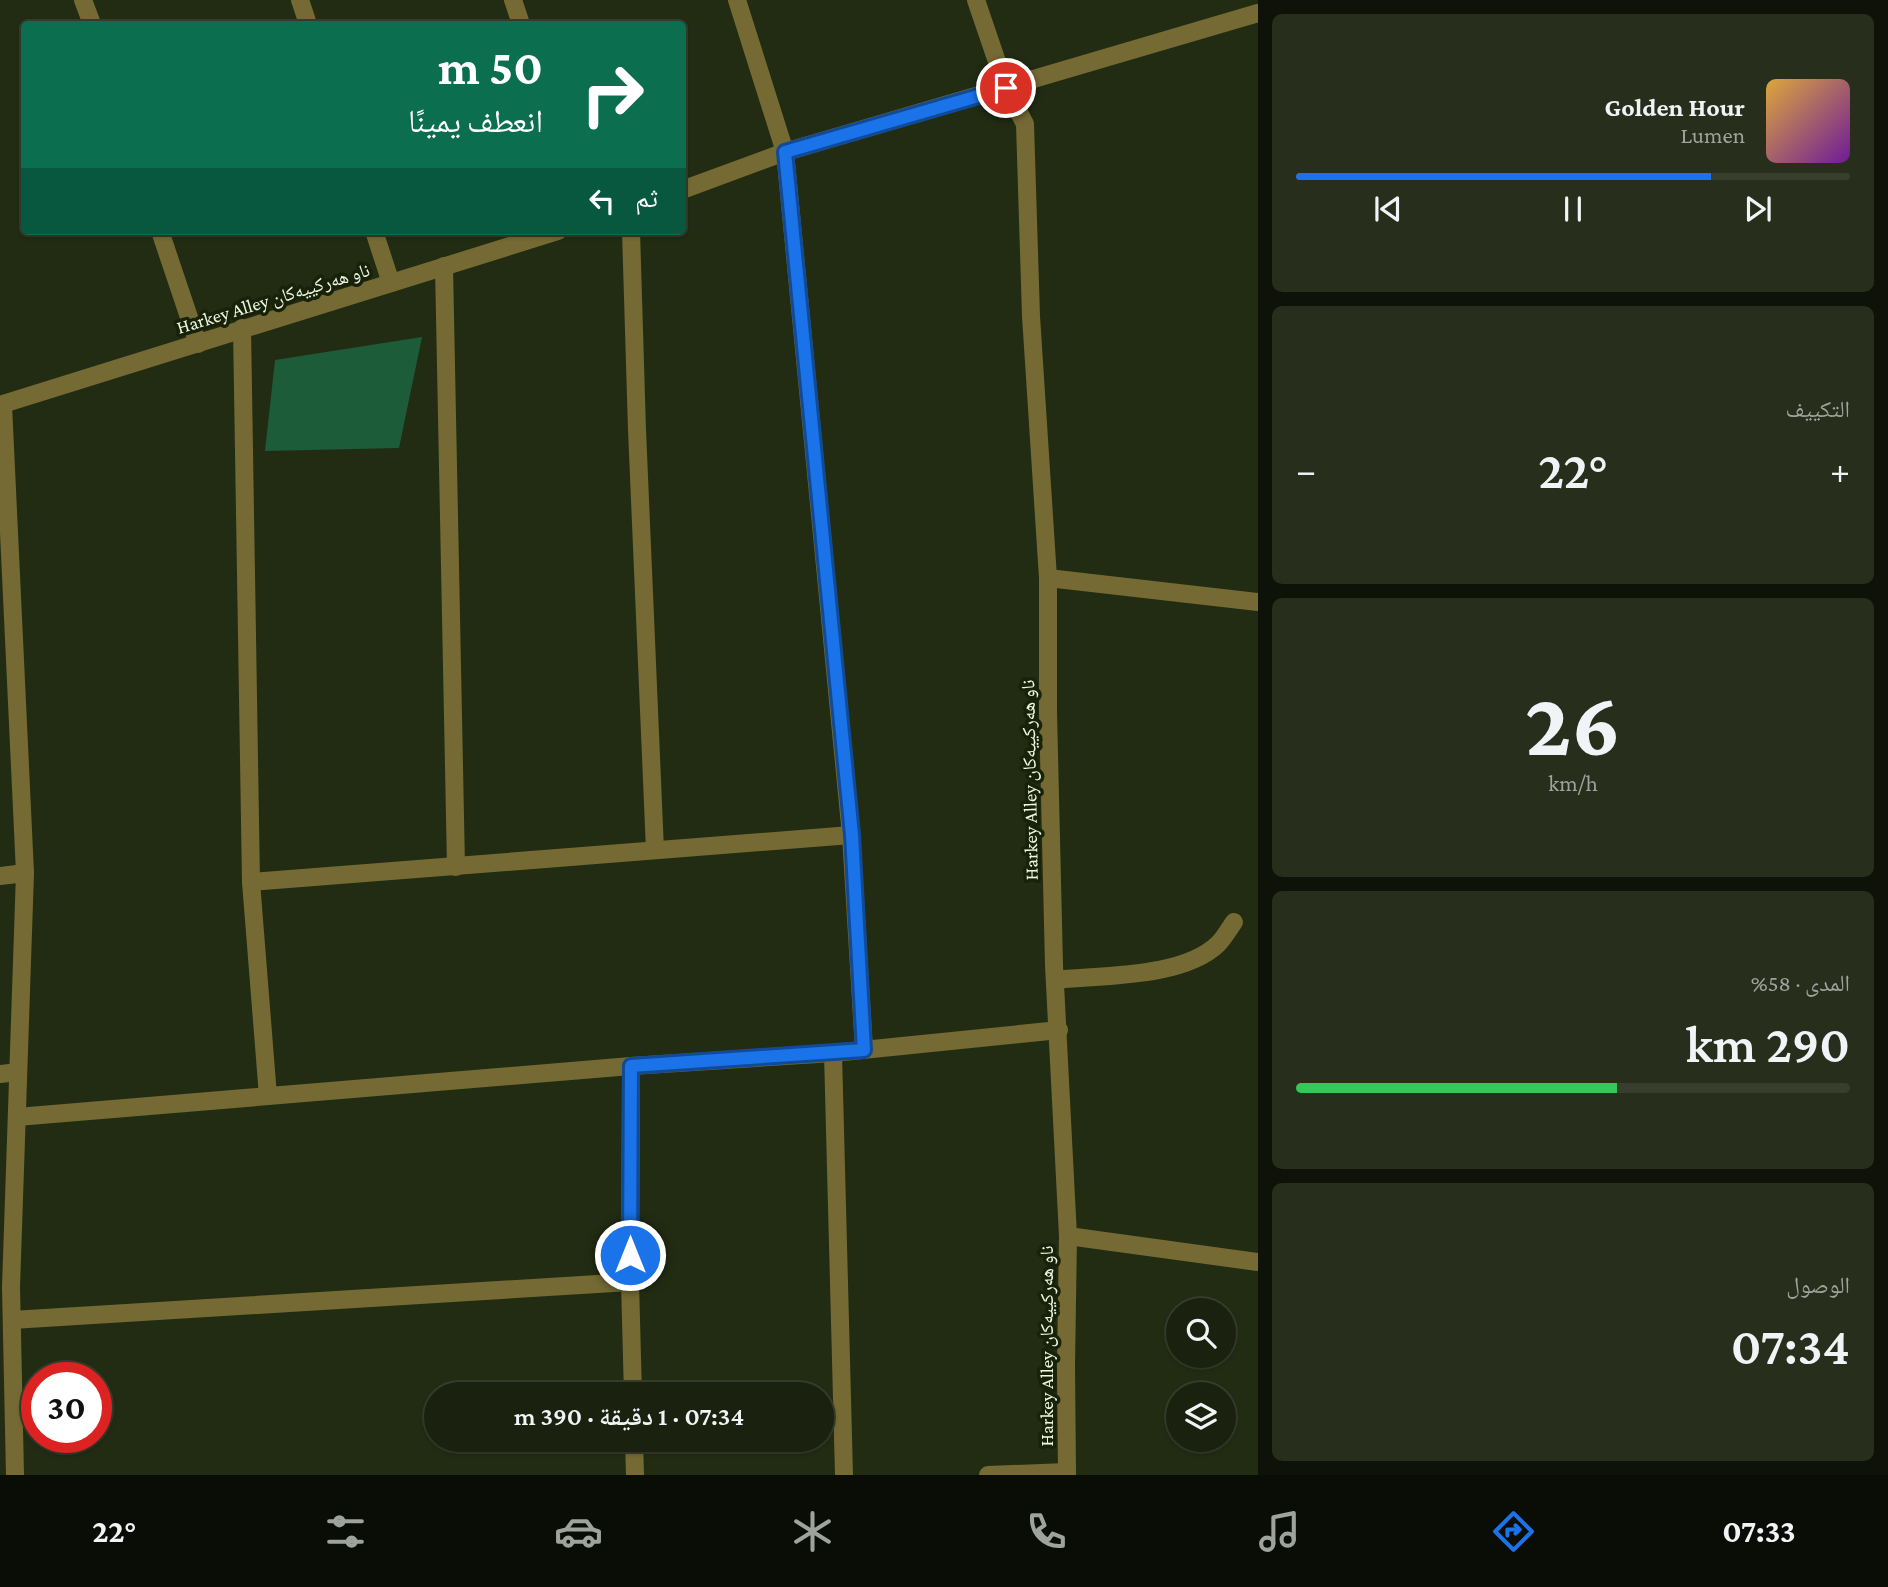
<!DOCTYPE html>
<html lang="ar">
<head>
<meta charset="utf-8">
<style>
	:root { --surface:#1a210e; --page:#272e1c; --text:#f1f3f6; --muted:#9fa39e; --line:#383e2e; --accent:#1a73e8 }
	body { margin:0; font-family:"Crimson Pro","Noto Naskh Arabic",serif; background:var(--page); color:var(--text); direction:rtl; height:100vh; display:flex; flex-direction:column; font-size:26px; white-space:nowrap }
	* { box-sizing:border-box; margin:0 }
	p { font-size:23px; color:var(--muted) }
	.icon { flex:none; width:38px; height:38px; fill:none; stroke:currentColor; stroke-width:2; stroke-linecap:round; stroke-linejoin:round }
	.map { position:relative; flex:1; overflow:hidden; direction:ltr }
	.side { display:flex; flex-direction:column; gap:14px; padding:14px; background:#0e1208; width:630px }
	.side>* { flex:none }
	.guide { position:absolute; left:21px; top:21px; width:665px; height:214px; border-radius:7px; box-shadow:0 2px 5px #0004,0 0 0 2px var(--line); direction:rtl; background:#0b6e4f; color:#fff; overflow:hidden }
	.buttons { position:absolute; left:1166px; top:1298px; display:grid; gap:14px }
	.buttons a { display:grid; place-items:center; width:70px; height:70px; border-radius:50%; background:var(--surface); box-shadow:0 2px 5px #0004,0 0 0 2px var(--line); font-size:35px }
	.speed { position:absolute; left:21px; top:1362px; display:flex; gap:14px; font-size:35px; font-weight:700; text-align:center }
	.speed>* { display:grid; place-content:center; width:91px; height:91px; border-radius:50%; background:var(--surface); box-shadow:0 2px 5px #0004,0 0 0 2px var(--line); line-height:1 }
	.speed .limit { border:10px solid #d22; background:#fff; color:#111 }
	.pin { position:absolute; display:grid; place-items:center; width:60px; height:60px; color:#fff; margin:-30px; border:4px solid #fff; border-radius:50%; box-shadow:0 2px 7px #0007 }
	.me { position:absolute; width:77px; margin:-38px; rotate:0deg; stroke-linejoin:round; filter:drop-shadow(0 0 5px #0008) }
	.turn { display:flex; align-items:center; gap:24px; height:147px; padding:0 28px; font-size:32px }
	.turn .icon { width:91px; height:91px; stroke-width:2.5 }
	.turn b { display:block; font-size:49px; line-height:60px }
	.then { display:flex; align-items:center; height:66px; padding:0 28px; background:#0003; gap:14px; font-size:26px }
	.big { font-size:52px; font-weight:600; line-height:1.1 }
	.side .card { flex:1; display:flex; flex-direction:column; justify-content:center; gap:10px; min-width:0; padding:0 24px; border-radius:10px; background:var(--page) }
	.side .dial { align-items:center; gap:0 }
	.dial b { font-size:91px; line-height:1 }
	.song { display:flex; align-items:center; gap:21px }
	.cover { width:84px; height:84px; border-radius:10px; background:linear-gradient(135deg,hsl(40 70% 55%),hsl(280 70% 35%)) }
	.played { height:7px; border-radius:4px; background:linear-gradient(90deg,var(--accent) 75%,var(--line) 75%) }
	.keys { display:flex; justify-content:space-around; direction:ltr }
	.heat { display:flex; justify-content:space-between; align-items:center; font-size:38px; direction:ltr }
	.charge { height:10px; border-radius:5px; background:linear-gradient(90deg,#34c759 58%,var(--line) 0) }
	.trip { position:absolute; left:424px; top:1382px; width:410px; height:70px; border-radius:35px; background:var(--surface); box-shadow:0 2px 5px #0004,0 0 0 2px var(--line); font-weight:600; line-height:70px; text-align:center; direction:rtl }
	.tabs { display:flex; height:112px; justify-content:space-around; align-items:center; background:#0a0d06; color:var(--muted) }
	.tabs .icon { width:49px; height:49px }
	.tabs .current { color:var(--accent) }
	.tabs b { font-size:32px; color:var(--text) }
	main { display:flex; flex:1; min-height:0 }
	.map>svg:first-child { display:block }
</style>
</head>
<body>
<main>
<section class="side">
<div class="card">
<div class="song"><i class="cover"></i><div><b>Golden Hour</b><p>Lumen</p></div></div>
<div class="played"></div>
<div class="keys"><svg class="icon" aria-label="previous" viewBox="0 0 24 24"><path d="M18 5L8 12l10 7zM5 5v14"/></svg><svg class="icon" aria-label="pause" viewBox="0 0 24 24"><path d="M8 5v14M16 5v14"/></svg><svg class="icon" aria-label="next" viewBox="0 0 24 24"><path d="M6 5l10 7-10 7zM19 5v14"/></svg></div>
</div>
<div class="card"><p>التكييف</p>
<div class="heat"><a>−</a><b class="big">22°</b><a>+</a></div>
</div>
<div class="card dial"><b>26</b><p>km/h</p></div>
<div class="card"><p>المدى · 58%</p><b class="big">290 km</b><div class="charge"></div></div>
<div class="card"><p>الوصول</p><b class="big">07:34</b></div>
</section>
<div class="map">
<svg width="1258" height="1475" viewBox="0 0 1258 1475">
	<rect width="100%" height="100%" fill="#222c13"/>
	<polygon fill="#1d5c39" points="422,337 399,448 265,451 275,360"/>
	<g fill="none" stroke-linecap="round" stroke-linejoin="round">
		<g stroke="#756a34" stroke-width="18">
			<polyline points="83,0 92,24"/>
			<polyline points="300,0 308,24"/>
			<polyline points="513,0 521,24"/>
			<polyline points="737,0 785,152 851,835 864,1050"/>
			<polyline points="976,0 1006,88 1025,124 1031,316 1048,578 1048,712 1054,965 1068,1236 1066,1366 1067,1475"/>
			<polyline points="682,190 785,152 1258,13"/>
			<polyline points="160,231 198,344"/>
			<polyline points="374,231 391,283"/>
			<polyline points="631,231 637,430 655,850"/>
			<polyline points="444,266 456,867"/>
			<polyline points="242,328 251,882 268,1096"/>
			<polyline points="0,405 558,231"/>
			<polyline points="3,405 25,873 11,1287 15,1475"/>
			<polyline points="1048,578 1258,602"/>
			<polyline points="0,876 25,873"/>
			<polyline points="251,882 851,835"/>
			<path d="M1055 980C1102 975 1183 978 1218 944 1224 938 1229 929 1234 922"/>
			<polyline points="833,1053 844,1475"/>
			<polyline points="631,1066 630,1282 633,1395"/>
			<polyline points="0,1074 18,1072"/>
			<polyline points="17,1117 631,1066 833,1053 1059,1030"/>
			<polyline points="1068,1236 1258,1262"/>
			<polyline points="12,1320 630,1282"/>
			<polyline points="634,1440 635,1475"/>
			<polyline points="988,1475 1067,1472"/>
		</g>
	</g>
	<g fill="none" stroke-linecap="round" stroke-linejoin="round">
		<g stroke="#114b97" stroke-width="18">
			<polyline id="route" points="630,1255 631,1066 864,1050 852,835 785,152 1006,88"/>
		</g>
		<use href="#route" stroke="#1a73e8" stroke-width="12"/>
	</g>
	<g text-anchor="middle" stroke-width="7" stroke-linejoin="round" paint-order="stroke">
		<g font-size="19" fill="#eff7e6" stroke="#192209">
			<text transform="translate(273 298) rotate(-17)" y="7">Harkey Alley ناو هەركييەكان</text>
			<text transform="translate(1029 780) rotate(-91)" y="7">Harkey Alley ناو هەركييەكان</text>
			<text transform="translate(1046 1346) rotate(-90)" y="7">Harkey Alley ناو هەركييەكان</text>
		</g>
	</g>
</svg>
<div class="buttons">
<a><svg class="icon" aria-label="search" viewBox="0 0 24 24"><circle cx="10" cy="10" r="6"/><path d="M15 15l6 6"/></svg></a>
<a><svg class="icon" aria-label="layers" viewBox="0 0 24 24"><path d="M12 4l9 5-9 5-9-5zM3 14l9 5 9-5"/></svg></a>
</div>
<div class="speed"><div class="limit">30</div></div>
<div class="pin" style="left:1006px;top:88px;background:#d93025"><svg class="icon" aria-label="arrive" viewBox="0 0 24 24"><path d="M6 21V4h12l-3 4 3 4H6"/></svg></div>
<svg class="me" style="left:630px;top:1255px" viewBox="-20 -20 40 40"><circle r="17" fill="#1a73e8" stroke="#fff" stroke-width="3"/><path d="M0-11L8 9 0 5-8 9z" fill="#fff"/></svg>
<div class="trip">07:34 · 1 دقيقة · 390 m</div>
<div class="guide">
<div class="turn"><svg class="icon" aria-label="right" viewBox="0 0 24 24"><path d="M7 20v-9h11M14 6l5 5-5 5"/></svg><div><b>50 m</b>انعطف يمينًا</div></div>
<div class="then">ثم<svg class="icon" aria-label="left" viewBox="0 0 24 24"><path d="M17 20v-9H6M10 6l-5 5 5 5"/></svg></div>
</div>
</div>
</main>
<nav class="tabs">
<b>07:33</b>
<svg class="icon current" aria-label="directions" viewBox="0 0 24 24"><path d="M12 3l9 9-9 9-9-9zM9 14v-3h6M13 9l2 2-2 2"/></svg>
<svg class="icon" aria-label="music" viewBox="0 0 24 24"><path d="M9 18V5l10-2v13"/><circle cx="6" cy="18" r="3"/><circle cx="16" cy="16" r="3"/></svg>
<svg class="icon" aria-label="phone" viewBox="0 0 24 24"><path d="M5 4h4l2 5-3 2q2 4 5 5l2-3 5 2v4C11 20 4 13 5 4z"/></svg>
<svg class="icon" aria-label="climate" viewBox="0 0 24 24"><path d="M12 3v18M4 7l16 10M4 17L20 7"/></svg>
<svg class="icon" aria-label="car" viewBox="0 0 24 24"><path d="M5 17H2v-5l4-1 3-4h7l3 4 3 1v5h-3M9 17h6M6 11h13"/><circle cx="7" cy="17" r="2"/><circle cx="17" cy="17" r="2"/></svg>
<svg class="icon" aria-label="filters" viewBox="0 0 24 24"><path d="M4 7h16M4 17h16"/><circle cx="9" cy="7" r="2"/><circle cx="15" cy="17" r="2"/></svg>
<b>22°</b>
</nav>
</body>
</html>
